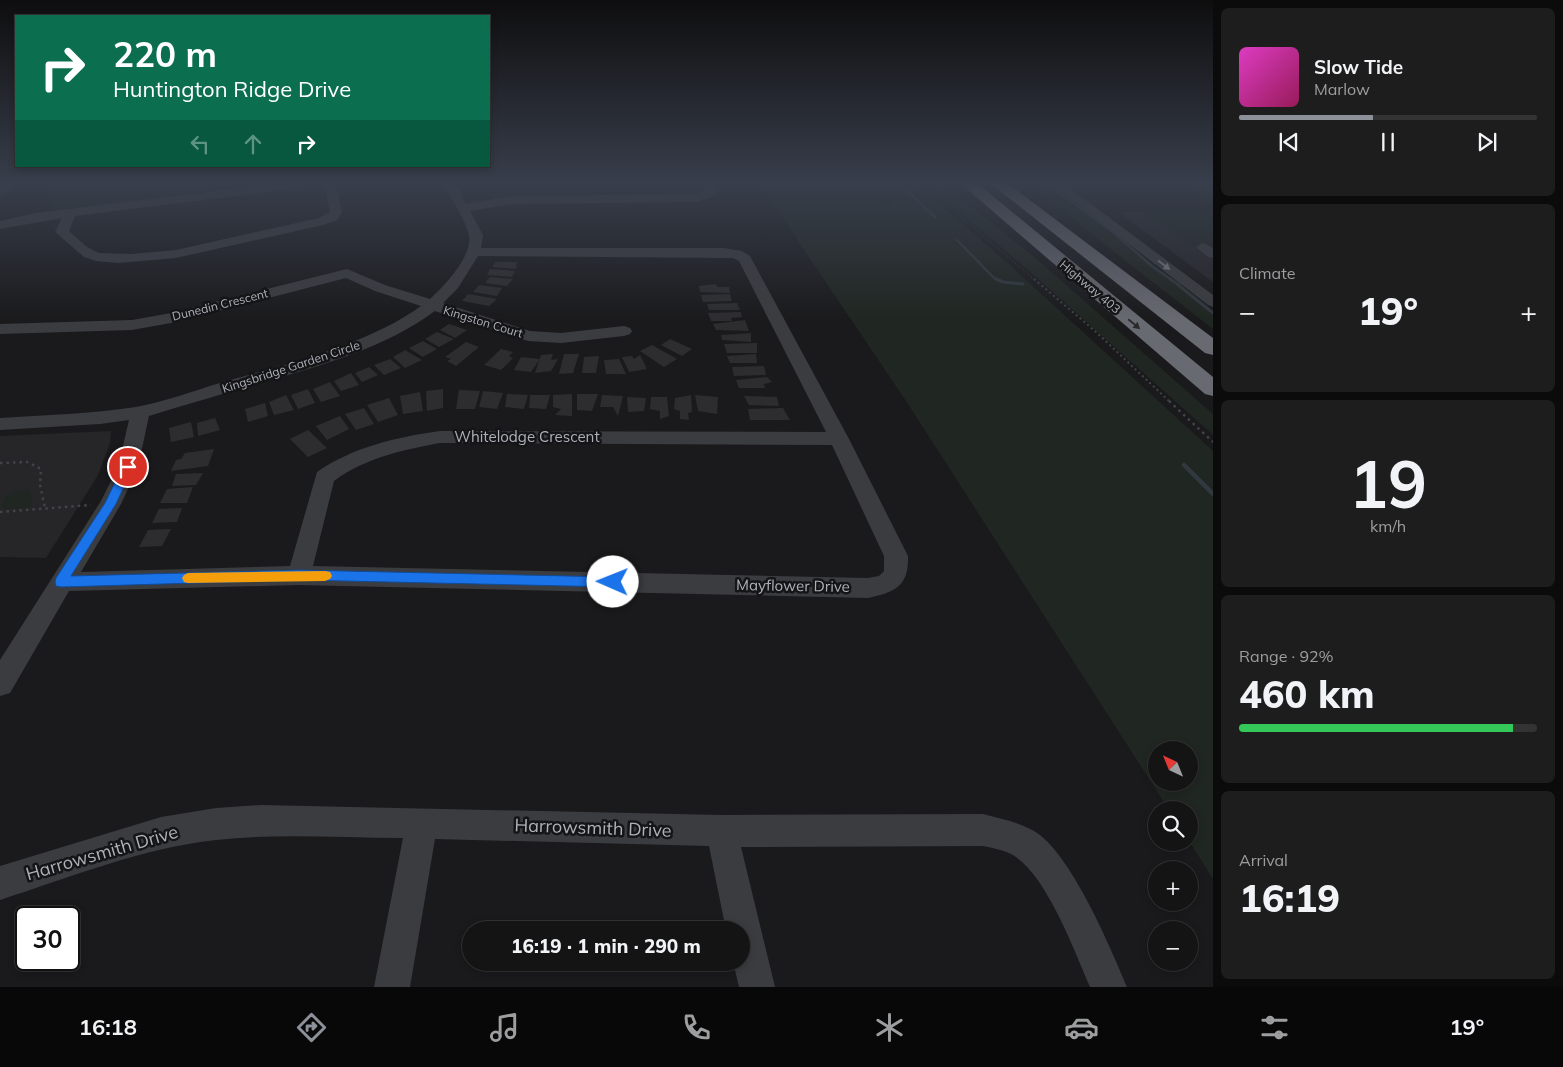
<!DOCTYPE html>
<html lang="en">
<head>
<meta charset="utf-8">
<style>
	:root { --surface:#141415; --page:#1d1d1e; --text:#f1f3f6; --muted:#9d9ea0; --line:#333334; --accent:#8c9099 }
	body { margin:0; font-family:Mulish,sans-serif; background:var(--page); color:var(--text); height:100vh; display:flex; flex-direction:column; font-size:19px; white-space:nowrap }
	* { box-sizing:border-box; margin:0 }
	p { font-size:16px; color:var(--muted) }
	.icon { flex:none; width:28px; height:28px; fill:none; stroke:currentColor; stroke-width:2; stroke-linecap:round; stroke-linejoin:round }
	.map { position:relative; flex:1; overflow:hidden }
	.drawer { display:flex; flex-direction:column; gap:8px; padding:8px; background:#0b0b0c; width:350px }
	.drawer>* { flex:none }
	.banner { position:absolute; left:15px; top:15px; width:475px; height:152px; border-radius:0px; box-shadow:0 2px 8px #0003,0 0 0 1px var(--line); background:#0b6e4f; color:#fff; overflow:hidden }
	.needle { width:32px; rotate:317deg }
	.tools { position:absolute; left:1148px; top:741px; display:grid; gap:10px }
	.tools a { display:grid; place-items:center; width:50px; height:50px; border-radius:50%; background:var(--surface); box-shadow:0 2px 8px #0003,0 0 0 1px var(--line); font-size:25px }
	.speed { position:absolute; left:15px; top:906px; display:flex; gap:10px; font-size:25px; font-weight:700; text-align:center }
	.speed>* { display:grid; place-content:center; width:65px; height:65px; border-radius:50%; background:var(--surface); box-shadow:0 2px 8px #0003,0 0 0 1px var(--line); line-height:1 }
	.speed .limit { border:2px solid #111; border-radius:8px; background:#fff; color:#111 }
	.pin { position:absolute; display:grid; place-items:center; width:42px; height:42px; color:#fff; margin:-21px; border:2px solid #fff; border-radius:50%; box-shadow:0 1px 5px #0007 }
	.me { position:absolute; width:55px; margin:-28px; rotate:271deg; stroke-linejoin:round; filter:drop-shadow(0 0 4px #0008) }
	.turn { display:flex; align-items:center; gap:18px; height:105px; padding:0 15px; font-size:22px }
	.turn .icon { width:65px; height:65px; stroke-width:2.5 }
	.turn b { display:block; font-size:35px; line-height:42px }
	.lanes { display:flex; align-items:center; height:48px; padding:0 15px; background:#0003; justify-content:center; gap:25px; direction:ltr }
	.lanes .off { opacity:.35 }
	.big { font-size:38px; font-weight:800; line-height:1.1 }
	.drawer .widget { flex:1; display:flex; flex-direction:column; justify-content:center; gap:8px; min-width:0; padding:0 18px; border-radius:8px; background:var(--page) }
	.drawer .dial { align-items:center; gap:0 }
	.dial b { font-size:65px; line-height:1 }
	.song { display:flex; align-items:center; gap:15px }
	.cover { width:60px; height:60px; border-radius:8px; background:linear-gradient(135deg,hsl(310 70% 55%),hsl(330 70% 35%)) }
	.played { height:5px; border-radius:2px; background:linear-gradient(90deg,var(--accent) 45%,var(--line) 45%) }
	.keys { display:flex; justify-content:space-around; direction:ltr }
	.heat { display:flex; justify-content:space-between; align-items:center; font-size:28px; direction:ltr }
	.charge { height:8px; border-radius:4px; background:linear-gradient(90deg,#34c759 92%,var(--line) 0) }
	.trip { position:absolute; left:462px; top:921px; width:288px; height:50px; border-radius:25px; background:var(--surface); box-shadow:0 2px 8px #0003,0 0 0 1px var(--line); font-weight:800; line-height:50px; text-align:center }
	.menu { display:flex; height:80px; justify-content:space-around; align-items:center; background:#080808; color:var(--muted) }
	.menu .icon { width:35px; height:35px }
	.menu .on { color:var(--accent) }
	.menu b { font-size:22px; color:var(--text) }
	main { display:flex; flex:1; min-height:0 }
	.map>svg:first-child { display:block }
</style>
</head>
<body>
<main>
<div class="map">
<svg width="1213" height="987" viewBox="0 0 1213 987">
	<rect width="100%" height="100%" fill="#1a1a1c"/>
	<g fill="#262629">
		<polygon points="1140,211 1213,211 1213,282 1120,213"/>
		<polygon points="111,431 110,443 98,475 46,558 0,557 0,436"/>
	</g>
	<g fill="#202621" fill-rule="evenodd">
		<polygon points="8,183 210,183 209,191 58,211 44,187"/>
		<path d="M759 183H866L886 205 892 204 871 183H916L1013 268 1213 451V879L1189 841V810H1169L908 404ZM1156 750H1189V782H1156Z"/>
		<polygon points="926,183 941,183 1032,255 1213,414 1213,435 1028,270"/>
		<polygon points="1030,183 1047,183 1213,310 1213,329 1113,251"/>
		<polygon points="1187,183 1213,183 1213,207"/>
		<polygon points="1140,211 1213,211 1213,258"/>
		<polygon points="23,489 28,490 32,498 32,507 4,509 2,505 6,496"/>
	</g>
	<g fill="none" stroke-linecap="round" stroke-linejoin="round">
		<g stroke="#31383f" stroke-width="2.5">
			<polyline points="899,183 936,218"/>
			<polyline points="1046,183 1114,233 1153,267 1172,280"/>
			<polyline points="957,240 994,278 999,280"/>
		</g>
		<g stroke="#31383f" stroke-width="3">
			<polyline points="996,279 1003,282 1023,284"/>
			<polyline points="1170,279 1179,285"/>
			<polyline points="1177,284 1213,313"/>
		</g>
		<polyline stroke="#31383f" stroke-width="4.5" points="1184,465 1213,494"/>
	</g>
	<g fill="#2d2d30">
		<polygon points="495,262 517,262 516,269 492,267"/>
		<polygon points="490,269 515,271 512,277 487,275"/>
		<polygon points="490,277 513,279 507,286 485,283"/>
		<polygon points="715,284 718,287 729,287 730,293 700,292 699,286"/>
		<polygon points="479,285 502,288 497,296 473,292"/>
		<polygon points="468,294 497,299 489,306 462,301"/>
		<polygon points="730,294 732,301 703,302 701,295"/>
		<polygon points="737,303 740,310 709,310 707,304"/>
		<polygon points="741,312 742,317 731,318 732,321 711,321 708,313"/>
		<polygon points="745,320 749,331 716,330 713,324"/>
		<polygon points="449,324 467,330 455,338 440,330"/>
		<polygon points="437,332 454,339 439,347 425,339"/>
		<polygon points="751,333 751,342 722,340 721,335"/>
		<polygon points="670,339 692,349 682,356 661,345"/>
		<polygon points="423,341 437,349 423,357 409,348"/>
		<polygon points="466,342 479,347 456,366 447,361 451,359 445,357"/>
		<polygon points="757,343 757,353 727,353 724,344"/>
		<polygon points="652,345 677,359 664,367 640,351"/>
		<polygon points="501,349 513,352 509,356 513,358 501,370 484,365"/>
		<polygon points="405,350 422,360 405,368 393,357"/>
		<polygon points="553,354 551,360 558,359 551,371 535,373 541,355"/>
		<polygon points="564,354 579,354 573,373 559,374"/>
		<polygon points="756,354 757,363 730,363 727,356"/>
		<polygon points="640,355 647,369 629,372 622,357 632,356 634,359"/>
		<polygon points="599,356 596,373 582,373 584,357"/>
		<polygon points="521,357 540,359 531,372 514,370"/>
		<polygon points="390,359 401,368 384,375 374,365"/>
		<polygon points="619,359 626,374 606,374 604,360"/>
		<polygon points="764,366 766,375 734,376 732,367"/>
		<polygon points="369,367 378,375 362,382 355,373"/>
		<polygon points="351,373 359,385 341,391 334,381"/>
		<polygon points="767,377 772,382 764,384 765,388 739,388 736,380"/>
		<polygon points="330,382 340,396 321,402 313,389"/>
		<polygon points="308,389 315,403 298,409 291,395"/>
		<polygon points="443,389 443,408 427,411 426,391"/>
		<polygon points="459,390 480,391 475,409 456,409"/>
		<polygon points="483,391 503,393 497,409 479,407"/>
		<polygon points="420,392 423,411 403,414 400,396"/>
		<polygon points="507,394 528,395 524,409 505,407"/>
		<polygon points="572,394 572,416 555,415 561,409 553,407 553,395"/>
		<polygon points="577,394 598,394 592,411 577,410"/>
		<polygon points="286,395 294,410 274,415 269,402"/>
		<polygon points="530,395 550,395 546,409 529,408"/>
		<polygon points="602,395 623,396 618,416 613,407 600,407"/>
		<polygon points="691,395 692,412 688,413 689,420 680,419 680,411 674,409 675,398"/>
		<polygon points="695,395 718,397 717,414 698,411"/>
		<polygon points="744,396 777,397 779,406 749,405"/>
		<polygon points="627,397 646,398 644,411 628,412"/>
		<polygon points="651,397 667,397 669,416 660,419 660,411 650,409"/>
		<polygon points="389,398 398,415 378,422 367,405"/>
		<polygon points="265,403 268,416 248,422 245,409"/>
		<polygon points="364,408 374,424 356,430 345,414"/>
		<polygon points="783,408 790,420 750,420 748,409"/>
		<polygon points="340,416 349,429 327,440 316,426"/>
		<polygon points="215,418 220,430 198,436 197,423"/>
		<polygon points="191,422 194,437 171,442 169,428"/>
		<polygon points="308,430 327,448 308,457 290,439"/>
		<polygon points="214,449 208,466 171,471 176,460 181,459 185,453"/>
		<polygon points="203,473 196,485 172,486 176,474"/>
		<polygon points="193,487 187,503 160,503 167,489"/>
		<polygon points="182,508 177,522 152,523 159,509"/>
		<polygon points="171,529 162,546 139,547 148,530"/>
	</g>
	<g fill="none" stroke-linecap="round" stroke-linejoin="round">
		<g stroke="#414347" stroke-width="1" stroke-dasharray="1 2.5" stroke-linecap="butt">
			<polyline points="869,183 888,203"/>
			<polyline points="922,183 1035,280"/>
			<polyline points="66,203 64,188 71,183"/>
		</g>
		<polyline stroke="#414347" stroke-width="2" stroke-dasharray="2 3" stroke-linecap="butt" points="1034,279 1096,332 1170,402"/>
		<g stroke="#414347" stroke-width="2.5" stroke-dasharray="2.5 4" stroke-linecap="butt">
			<polyline points="1169,401 1213,442"/>
			<polyline points="0,463 27,462 41,469 40,485 45,508"/>
			<polyline points="0,512 91,505"/>
		</g>
		<g fill="#3b3c40" fill-rule="evenodd">
			<polygon points="10,183 16,187 14,190 0,195 0,187"/>
			<polygon points="280,183 311,183 305,187 75,216 69,231 87,247 99,253 131,254 176,250 319,218 330,212 324,183 336,183 342,213 337,220 323,225 176,258 118,263 96,261 84,257 55,232 62,218 0,229 0,221 36,213"/>
			<path d="M443 183H455L466 204 512 196 695 194 704 191 701 183H713L716 193 714 196 696 202 512 204 470 211 483 235 481 248H724L742 251 750 256 849 439 908 556C909 586 895 592 868 598L299 585 69 591 10 693 0 696V660L101 501 118 467 129 420 100 424 0 430V418C45 415 91 414 136 407 164 402 193 391 220 383 284 365 367 345 421 306L375 291 346 278 171 323 132 330 0 334V324L132 320 171 313 347 269 385 285 430 299C444 286 473 256 469 235 468 225 449 194 443 183ZM478 256 733 258 739 261 826 432 440 431C397 437 353 447 317 472L290 566 81 572 121 504 138 467 149 416C188 404 227 393 266 381 324 365 386 347 435 311L528 341 561 343 624 336 630 334 632 331 630 328 624 326 561 333 530 331 443 303 458 288ZM440 443 832 445 884 556V571L879 576 868 578 313 566 334 481C365 458 402 450 440 443Z"/>
			<polygon points="1050,183 1063,183 1213,295 1213,307 1208,305"/>
			<polygon points="1203,243 1213,248 1213,258 1208,257 1196,247"/>
			<path d="M261 805 721 815 983 814C1002 819 1024 823 1040 835 1074 862 1110 946 1127 987H1090C1074 950 1047 876 1013 855 1004 850 993 848 983 846L741 847 775 987H739L733 962H741V930H726L709 846 435 839 410 987H374L403 838C341 838 278 833 216 840 142 848 71 877 0 900V866L161 817 216 808Z"/>
		</g>
		<g fill="#686a71" fill-rule="evenodd">
			<polygon points="960,183 977,183 1213,377 1213,396 1205,394"/>
			<polygon points="990,183 1007,183 1213,338 1213,355 1205,353"/>
		</g>
	</g>
	<defs><path id="oneway-solid" d="M-6-.8H1V-3.2L6.5 0L1 3.2V.8H-6Z" transform="scale(1.25)"/></defs>
	<use fill="#7a7c83" href="#oneway-solid" transform="translate(1164 265) rotate(37)"/>
	<use fill="#2a2a2e" href="#oneway-solid" transform="translate(1134 324) rotate(40)"/>
	<linearGradient id="sky" x2="0" y2="1"><stop stop-color="#0e0e0f"/><stop offset="0.57" stop-color="#383e4b"/><stop offset="1" stop-color="#383e4b" stop-opacity="0"/></linearGradient>
	<rect width="1213" height="321" fill="url(#sky)"/>
	<polygon fill="#1a73e8" stroke="#114b97" points="128,463 133,467 116,504 71,576 299,570 613,577 617,578 619,582 617,586 613,587 299,580 61,587 56,586 55,582 56,578 105,503 124,464"/>
	<polygon fill="#f59e0b" points="325,571 330,572 332,576 330,579 325,581 188,583 184,582 182,578 184,575 188,573"/>
	<g text-anchor="middle" stroke-width="5" stroke-linejoin="round" paint-order="stroke">
		<g font-size="12" fill="#aeb1ba" stroke="#151517">
			<text transform="translate(1090 287) rotate(40)" y="4">Highway 403</text>
			<text transform="translate(220 305) rotate(-14)" y="4">Dunedin Crescent</text>
			<text transform="translate(483 322) rotate(17)" y="4">Kingston Court</text>
			<text transform="translate(291 367) rotate(-18)" y="4">Kingsbridge Garden Circle</text>
		</g>
		<g font-size="15" fill="#aeb1ba" stroke="#151517">
			<text x="527" y="442">Whitelodge Crescent</text>
			<text transform="translate(793 586) rotate(1)" y="5">Mayflower Drive</text>
		</g>
		<g font-size="18" fill="#aeb1ba" stroke="#151517">
			<text transform="translate(593 828) rotate(2)" y="6">Harrowsmith Drive</text>
			<text transform="translate(102 853) rotate(-16)" y="6">Harrowsmith Drive</text>
		</g>
	</g>
</svg>
<div class="tools">
<a><svg class="needle" viewBox="-14 -14 28 28"><path d="M0-13l5 13h-10z" fill="#e53935"/><path d="M0 13l5-13h-10z" fill="#9d9ea0"/></svg></a>
<a><svg class="icon" aria-label="search" viewBox="0 0 24 24"><circle cx="10" cy="10" r="6"/><path d="M15 15l6 6"/></svg></a>
<a>+</a>
<a>−</a>
</div>
<div class="speed"><div class="limit">30</div></div>
<div class="pin" style="left:128px;top:467px;background:#d93025"><svg class="icon" aria-label="arrive" viewBox="0 0 24 24"><path d="M6 21V4h12l-3 4 3 4H6"/></svg></div>
<svg class="me" style="left:613px;top:582px" viewBox="-20 -20 40 40"><circle r="19" fill="#fff"/><path d="M0-13L10 11 0 6-10 11z" fill="#1a73e8"/></svg>
<div class="trip">16:19 · 1 min · 290 m</div>
<div class="banner">
<div class="turn"><svg class="icon" aria-label="right" viewBox="0 0 24 24"><path d="M7 20v-9h11M14 6l5 5-5 5"/></svg><div><b>220 m</b>Huntington Ridge Drive</div></div>
<div class="lanes"><svg class="icon off" aria-label="left" viewBox="0 0 24 24"><path d="M17 20v-9H6M10 6l-5 5 5 5"/></svg><svg class="icon off" aria-label="ahead" viewBox="0 0 24 24"><path d="M12 20V5M6 11l6-6 6 6"/></svg><svg class="icon" aria-label="right" viewBox="0 0 24 24"><path d="M7 20v-9h11M14 6l5 5-5 5"/></svg></div>
</div>
</div>
<section class="drawer">
<div class="widget">
<div class="song"><i class="cover"></i><div><b>Slow Tide</b><p>Marlow</p></div></div>
<div class="played"></div>
<div class="keys"><svg class="icon" aria-label="previous" viewBox="0 0 24 24"><path d="M18 5L8 12l10 7zM5 5v14"/></svg><svg class="icon" aria-label="pause" viewBox="0 0 24 24"><path d="M8 5v14M16 5v14"/></svg><svg class="icon" aria-label="next" viewBox="0 0 24 24"><path d="M6 5l10 7-10 7zM19 5v14"/></svg></div>
</div>
<div class="widget"><p>Climate</p>
<div class="heat"><a>−</a><b class="big">19°</b><a>+</a></div>
</div>
<div class="widget dial"><b>19</b><p>km/h</p></div>
<div class="widget"><p>Range · 92%</p><b class="big">460 km</b><div class="charge"></div></div>
<div class="widget"><p>Arrival</p><b class="big">16:19</b></div>
</section>
</main>
<nav class="menu">
<b>16:18</b>
<svg class="icon on" aria-label="directions" viewBox="0 0 24 24"><path d="M12 3l9 9-9 9-9-9zM9 14v-3h6M13 9l2 2-2 2"/></svg>
<svg class="icon" aria-label="music" viewBox="0 0 24 24"><path d="M9 18V5l10-2v13"/><circle cx="6" cy="18" r="3"/><circle cx="16" cy="16" r="3"/></svg>
<svg class="icon" aria-label="phone" viewBox="0 0 24 24"><path d="M5 4h4l2 5-3 2q2 4 5 5l2-3 5 2v4C11 20 4 13 5 4z"/></svg>
<svg class="icon" aria-label="climate" viewBox="0 0 24 24"><path d="M12 3v18M4 7l16 10M4 17L20 7"/></svg>
<svg class="icon" aria-label="car" viewBox="0 0 24 24"><path d="M5 17H2v-5l4-1 3-4h7l3 4 3 1v5h-3M9 17h6M6 11h13"/><circle cx="7" cy="17" r="2"/><circle cx="17" cy="17" r="2"/></svg>
<svg class="icon" aria-label="filters" viewBox="0 0 24 24"><path d="M4 7h16M4 17h16"/><circle cx="9" cy="7" r="2"/><circle cx="15" cy="17" r="2"/></svg>
<b>19°</b>
</nav>
</body>
</html>
